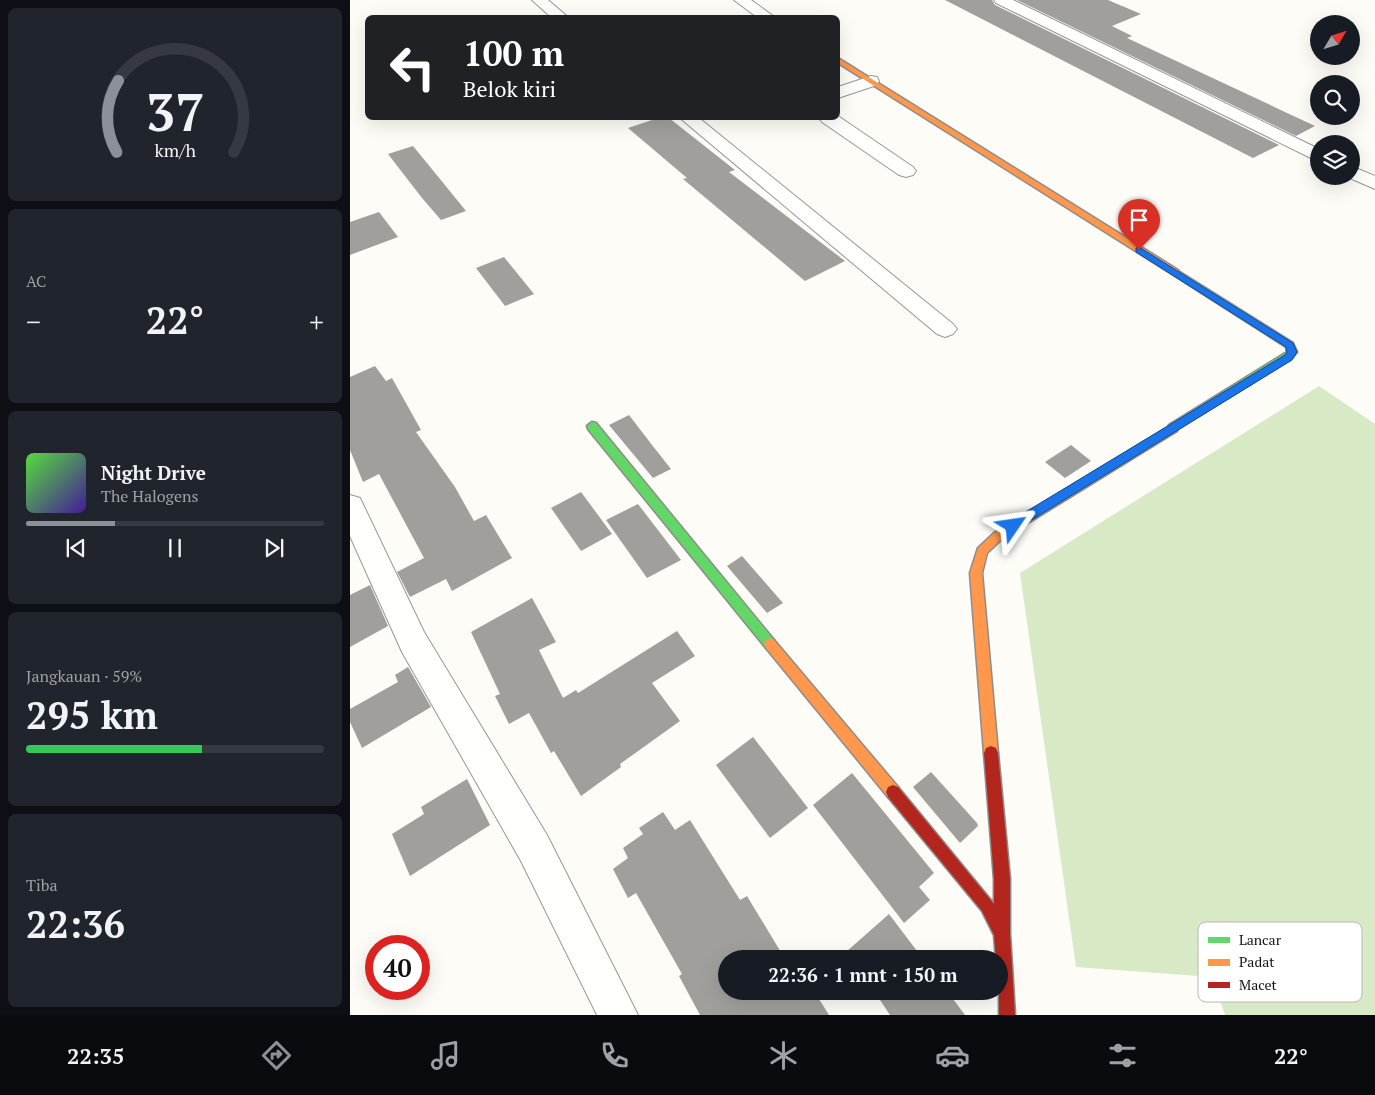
<!DOCTYPE html>
<html lang="id">
<head>
<meta charset="utf-8">
<style>
	:root { --surface:#171b24; --page:#20242c; --text:#f1f3f6; --muted:#9ea1a6; --line:#363941; --accent:#8c9099 }
	body { margin:0; font-family:"PT Serif",serif; background:var(--page); color:var(--text); height:100vh; display:flex; flex-direction:column; font-size:19px; white-space:nowrap }
	* { box-sizing:border-box; margin:0 }
	p { font-size:16px; color:var(--muted) }
	.icon { flex:none; width:28px; height:28px; fill:none; stroke:currentColor; stroke-width:2; stroke-linecap:round; stroke-linejoin:round }
	.map { position:relative; flex:1; overflow:hidden }
	.drawer { display:flex; flex-direction:column; gap:8px; padding:8px; background:#0d0f14; width:350px }
	.drawer>* { flex:none }
	.guide { position:absolute; left:15px; top:15px; width:475px; height:105px; border-radius:8px; box-shadow:0 5px 20px #0002; background:#202124; color:#fff; overflow:hidden }
	.needle { width:32px; rotate:52deg }
	.fabs { position:absolute; left:960px; top:15px; display:grid; gap:10px }
	.fabs a { display:grid; place-items:center; width:50px; height:50px; border-radius:50%; background:var(--surface); box-shadow:0 5px 20px #0002; font-size:25px }
	.speed { position:absolute; left:15px; top:935px; display:flex; gap:10px; font-size:25px; font-weight:700; text-align:center }
	.speed>* { display:grid; place-content:center; width:65px; height:65px; border-radius:50%; background:var(--surface); box-shadow:0 5px 20px #0002; line-height:1 }
	.speed .limit { border:8px solid #d22; background:#fff; color:#111 }
	.pin { position:absolute; display:grid; place-items:center; width:42px; height:42px; color:#fff; margin:-51px -21px; border-radius:50% 50% 50% 0; rotate:-45deg; box-shadow:0 0 5px #0007 }
	.pin .icon { rotate:45deg }
	.me { position:absolute; width:55px; margin:-28px; rotate:58deg; stroke-linejoin:round; filter:drop-shadow(0 0 4px #0008) }
	.turn { display:flex; align-items:center; gap:18px; height:105px; padding:0 15px; font-size:22px }
	.turn .icon { width:65px; height:65px; stroke-width:2.5 }
	.turn b { display:block; font-size:35px; line-height:42px }
	.big { font-size:38px; font-weight:700; line-height:1.1 }
	.drawer .tile { flex:1; display:flex; flex-direction:column; justify-content:center; gap:8px; min-width:0; padding:0 18px; border-radius:8px; background:var(--page) }
	.drawer .dial { align-items:center; gap:0 }
	.dial svg { height:130px; overflow:visible; fill:none; stroke:var(--line); stroke-width:7; stroke-linecap:round; text-anchor:middle }
	.dial text { fill:var(--text); stroke:none }
	.song { display:flex; align-items:center; gap:15px }
	.cover { width:60px; height:60px; border-radius:8px; background:linear-gradient(135deg,hsl(110 70% 55%),hsl(260 70% 35%)) }
	.played { height:5px; border-radius:2px; background:linear-gradient(90deg,var(--accent) 30%,var(--line) 30%) }
	.keys { display:flex; justify-content:space-around; direction:ltr }
	.heat { display:flex; justify-content:space-between; align-items:center; font-size:28px; direction:ltr }
	.charge { height:8px; border-radius:4px; background:linear-gradient(90deg,#34c759 59%,var(--line) 0) }
	.trip { position:absolute; left:368px; top:950px; width:290px; height:50px; border-radius:25px; background:var(--surface); box-shadow:0 5px 20px #0002; font-weight:700; line-height:50px; text-align:center }
	.dock { display:flex; height:80px; justify-content:space-around; align-items:center; background:#090b0e; color:var(--muted) }
	.dock .icon { width:35px; height:35px }
	.dock .active { color:var(--accent) }
	.dock b { font-size:22px; color:var(--text) }
	main { display:flex; flex:1; min-height:0 }
	.map>svg:first-child { display:block }
</style>
</head>
<body>
<main>
<section class="drawer">
<div class="tile dial"><svg viewBox="0 0 100 80">
<path d="M14 69A42 42 0 1 1 86 69"/>
<path d="M14 69A42 42 0 0 1 15 25" stroke="#8c9099"/>
<text x="50" y="56" font-size="32" font-weight="700">37</text>
<text x="50" y="72" font-size="11">km/h</text>
</svg></div>
<div class="tile"><p>AC</p>
<div class="heat"><a>−</a><b class="big">22°</b><a>+</a></div>
</div>
<div class="tile">
<div class="song"><i class="cover"></i><div><b>Night Drive</b><p>The Halogens</p></div></div>
<div class="played"></div>
<div class="keys"><svg class="icon" aria-label="previous" viewBox="0 0 24 24"><path d="M18 5L8 12l10 7zM5 5v14"/></svg><svg class="icon" aria-label="pause" viewBox="0 0 24 24"><path d="M8 5v14M16 5v14"/></svg><svg class="icon" aria-label="next" viewBox="0 0 24 24"><path d="M6 5l10 7-10 7zM19 5v14"/></svg></div>
</div>
<div class="tile"><p>Jangkauan · 59%</p><b class="big">295 km</b><div class="charge"></div></div>
<div class="tile"><p>Tiba</p><b class="big">22:36</b></div>
</section>
<div class="map">
<svg width="1025" height="1015" viewBox="0 0 1025 1015">
	<rect width="100%" height="100%" fill="#fdfcf7"/>
	<polygon fill="#d8eac5" points="969,386 1025,424 1025,1015 875,1015 862,977 726,967 670,573"/>
	<g fill="#a19f9c">
		<polygon points="595,0 642,0 645,5 929,145 903,158"/>
		<polygon points="667,0 758,0 791,14 762,26 782,36 777,38 965,126 946,136"/>
		<polygon points="308,118 319,118 385,170 379,172 495,261 455,281 333,179 337,178 278,128"/>
		<polygon points="63,146 90,179 116,211 91,220 72,198 38,154"/>
		<polygon points="29,212 48,237 0,255 0,222"/>
		<polygon points="154,257 184,294 155,306 126,268"/>
		<polygon points="25,366 36,381 42,378 71,430 66,432 105,487 124,521 136,515 162,558 102,591 96,579 60,597 47,572 74,558 29,474 13,482 0,450 0,377"/>
		<polygon points="279,415 302,445 321,469 303,478 259,425"/>
		<polygon points="721,445 741,461 715,478 695,462"/>
		<polygon points="231,492 262,534 231,551 201,508"/>
		<polygon points="288,504 331,560 297,578 256,520"/>
		<polygon points="392,556 433,603 417,613 377,566"/>
		<polygon points="20,585 38,626 0,647 0,595"/>
		<polygon points="182,598 206,642 189,650 213,698 226,690 228,693 327,631 345,656 302,683 330,721 270,764 271,767 231,796 204,751 201,753 179,713 159,724 145,696 150,694 121,632"/>
		<polygon points="58,667 81,707 12,748 0,722 0,709 48,682 45,675"/>
		<polygon points="403,737 458,808 420,838 366,765"/>
		<polygon points="581,772 627,823 628,826 610,843 563,787"/>
		<polygon points="502,773 584,873 569,887 580,900 554,923 463,805"/>
		<polygon points="117,779 140,825 60,876 42,834 74,814 71,807"/>
		<polygon points="313,812 325,830 340,820 390,900 397,896 435,959 376,959 376,991 464,991 479,1015 350,1015 329,976 332,974 286,893 278,898 263,869 278,858 273,848 293,834 289,828"/>
		<polygon points="539,914 573,959 501,959 496,952"/>
		<polygon points="524,991 597,991 615,1015 540,1015"/>
	</g>
	<g fill="none" stroke-linecap="round" stroke-linejoin="round">
		<g stroke="#979795" stroke-width="2">
			<g id="street">
				<polygon points="182,0 198,0 219,18 202,18"/>
				<polygon points="384,0 401,0 426,18 408,18"/>
				<polygon points="644,0 663,0 969,149 969,162 646,3"/>
				<polygon points="521,76 527,77 529,81 527,85 488,98 488,87"/>
				<polygon points="488,116 563,167 566,171 563,175 556,177 549,175 472,122 469,118"/>
				<polygon points="330,118 349,118 603,324 607,329 603,334 595,337 587,334"/>
				<polygon points="1001,166 1025,176 1025,189 995,176 1001,176"/>
				<polygon points="0,495 10,498 74,632 197,835 288,1015 247,1015 171,861 52,652 0,536"/>
			</g>
		</g>
		<g stroke="#8e8d8b" stroke-width="3">
			<g id="fast">
				<polygon points="825,269 943,343 947,352 941,359 823,432 818,428 819,425 937,352 936,347 822,274 821,272"/>
				<polygon points="242,422 246,423 424,640 426,644 424,648 420,650 416,648 238,429 237,426"/>
			</g>
		</g>
		<g stroke="#8e8d8b" stroke-width="3">
			<g id="slow">
				<polygon points="488,58 828,270 829,272 828,274 822,274 488,63"/>
				<polygon points="823,424 828,428 827,431 652,539 637,553 632,573 648,753 646,758 641,760 636,758 634,753 620,573 628,548 644,533"/>
				<polygon points="420,638 424,640 548,787 550,792 548,797 543,799 538,797 416,648 414,644 416,640"/>
			</g>
		</g>
		<g stroke="#8e8d8b" stroke-width="3">
			<polygon id="jam" points="641,746 646,748 648,753 660,879 660,934 665,1015 649,1015 649,959 646,959 644,935 632,911 538,797 536,792 538,787 543,785 548,787 644,904 644,879 634,753 636,748"/>
		</g>
		<use href="#street" fill="#fffffe" fill-rule="evenodd"/>
		<use href="#fast" fill="#63d668" fill-rule="evenodd"/>
		<use href="#slow" fill="#ff974d" fill-rule="evenodd"/>
		<use href="#jam" fill="#b3261e" fill-rule="evenodd"/>
	</g>
	<polygon fill="#1a73e8" stroke="#114b97" points="789,247 943,343 947,352 942,360 667,529 659,529 658,526 659,522 935,355 937,352 936,347 786,252 786,248"/>
	<rect x="848" y="922" width="164" height="80" rx="8" fill="#fff" stroke="#b8b8b8" stroke-width="1"/>
	<rect x="858" y="937" width="22" height="6" fill="#63d668"/>
	<rect x="858" y="959" width="22" height="7" fill="#ff974d"/>
	<rect x="858" y="982" width="22" height="6" fill="#b3261e"/>
	<g font-size="14" fill="#111">
		<text x="889" y="945">Lancar</text>
		<text x="889" y="967">Padat</text>
		<text x="889" y="990">Macet</text>
	</g>
</svg>
<div class="fabs">
<a><svg class="needle" viewBox="-14 -14 28 28"><path d="M0-13l5 13h-10z" fill="#e53935"/><path d="M0 13l5-13h-10z" fill="#9ea1a6"/></svg></a>
<a><svg class="icon" aria-label="search" viewBox="0 0 24 24"><circle cx="10" cy="10" r="6"/><path d="M15 15l6 6"/></svg></a>
<a><svg class="icon" aria-label="layers" viewBox="0 0 24 24"><path d="M12 4l9 5-9 5-9-5zM3 14l9 5 9-5"/></svg></a>
</div>
<div class="speed"><div class="limit">40</div></div>
<div class="pin" style="left:789px;top:250px;background:#d93025"><svg class="icon" aria-label="arrive" viewBox="0 0 24 24"><path d="M6 21V4h12l-3 4 3 4H6"/></svg></div>
<svg class="me" style="left:663px;top:526px" viewBox="-20 -20 40 40"><path d="M0-17L14 15 0 8-14 15z" fill="#1a73e8" stroke="#fff" stroke-width="4"/></svg>
<div class="trip">22:36 · 1 mnt · 150 m</div>
<div class="guide">
<div class="turn"><svg class="icon" aria-label="left" viewBox="0 0 24 24"><path d="M17 20v-9H6M10 6l-5 5 5 5"/></svg><div><b>100 m</b>Belok kiri</div></div>
</div>
</div>
</main>
<nav class="dock">
<b>22:35</b>
<svg class="icon active" aria-label="directions" viewBox="0 0 24 24"><path d="M12 3l9 9-9 9-9-9zM9 14v-3h6M13 9l2 2-2 2"/></svg>
<svg class="icon" aria-label="music" viewBox="0 0 24 24"><path d="M9 18V5l10-2v13"/><circle cx="6" cy="18" r="3"/><circle cx="16" cy="16" r="3"/></svg>
<svg class="icon" aria-label="phone" viewBox="0 0 24 24"><path d="M5 4h4l2 5-3 2q2 4 5 5l2-3 5 2v4C11 20 4 13 5 4z"/></svg>
<svg class="icon" aria-label="climate" viewBox="0 0 24 24"><path d="M12 3v18M4 7l16 10M4 17L20 7"/></svg>
<svg class="icon" aria-label="car" viewBox="0 0 24 24"><path d="M5 17H2v-5l4-1 3-4h7l3 4 3 1v5h-3M9 17h6M6 11h13"/><circle cx="7" cy="17" r="2"/><circle cx="17" cy="17" r="2"/></svg>
<svg class="icon" aria-label="filters" viewBox="0 0 24 24"><path d="M4 7h16M4 17h16"/><circle cx="9" cy="7" r="2"/><circle cx="15" cy="17" r="2"/></svg>
<b>22°</b>
</nav>
</body>
</html>
